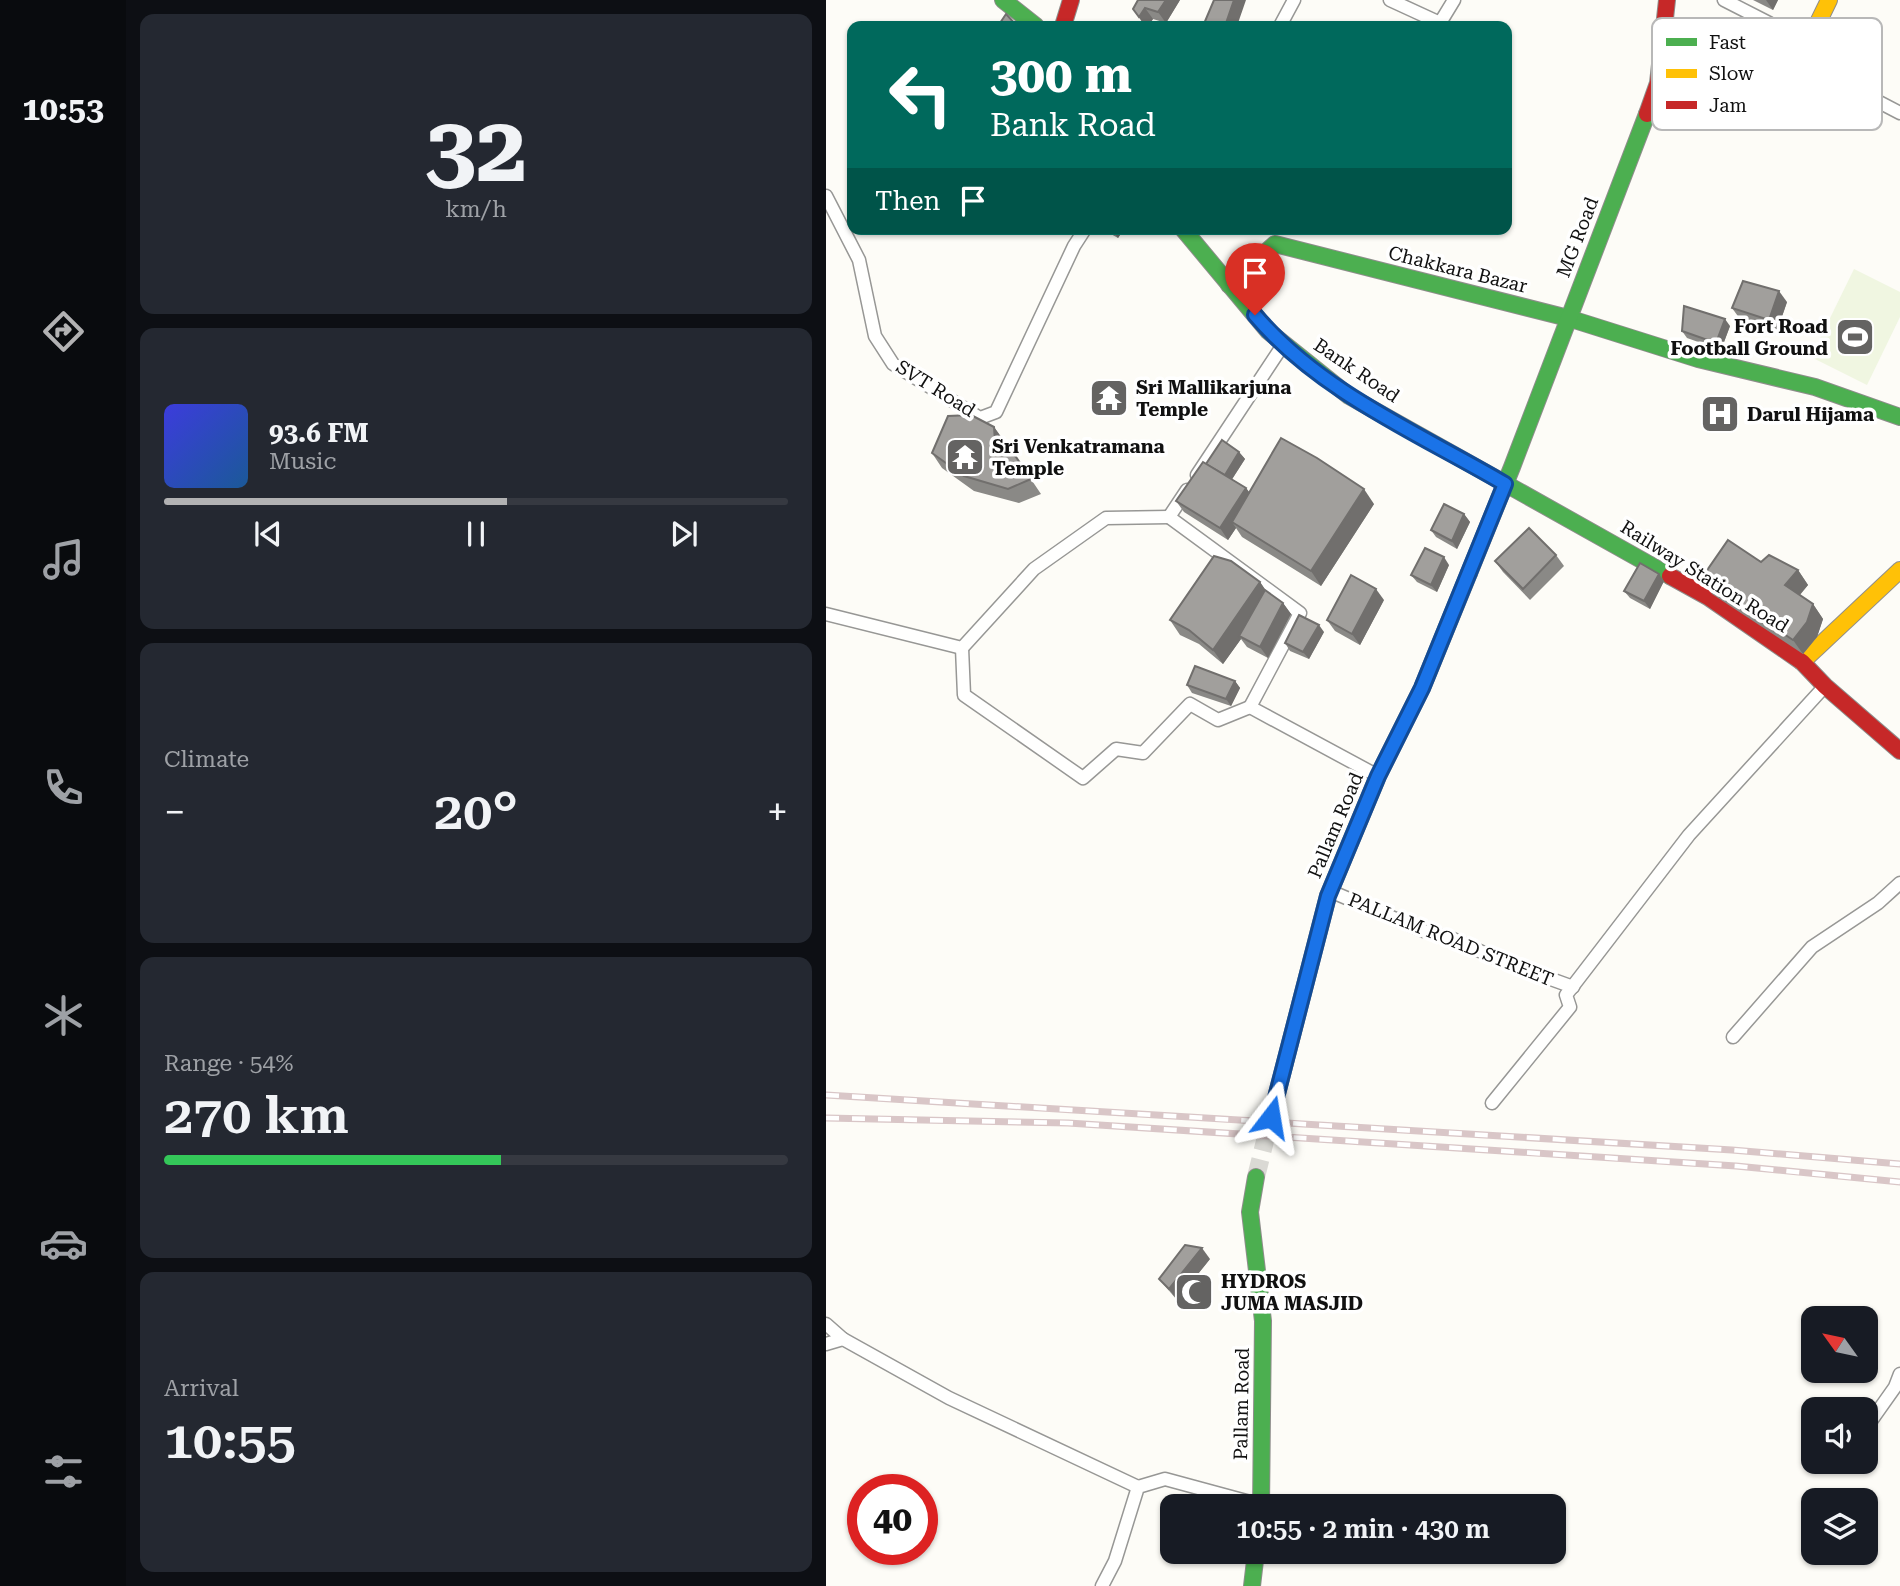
<!DOCTYPE html>
<html lang="en">
<head>
<meta charset="utf-8">
<style>
	:root { --surface:#171b24; --page:#242831; --text:#f1f3f6; --muted:#9ea1a6; --line:#363941; --accent:#b2b2b3 }
	body { margin:0; font-family:"Roboto Serif",serif; background:var(--page); color:var(--text); height:100vh; display:flex; flex-direction:column; font-size:26px; white-space:nowrap }
	* { box-sizing:border-box; margin:0 }
	p { font-size:23px; color:var(--muted) }
	.icon { flex:none; width:38px; height:38px; fill:none; stroke:currentColor; stroke-width:2; stroke-linecap:round; stroke-linejoin:round }
	.map { position:relative; flex:1; overflow:hidden }
	.side { display:flex; flex-direction:column; gap:14px; padding:14px; background:#0d0f14; width:700px }
	.side>* { flex:none }
	.hud { position:absolute; left:21px; top:21px; width:665px; height:214px; border-radius:14px; box-shadow:0 2px 5px #0004; background:#00695c; color:#fff; overflow:hidden }
	.needle { width:46px; rotate:303deg }
	.buttons { position:absolute; left:975px; top:1306px; display:grid; gap:14px }
	.buttons a { display:grid; place-items:center; width:77px; height:77px; border-radius:14px; background:var(--surface); box-shadow:0 2px 5px #0004; font-size:35px }
	.speed { position:absolute; left:21px; top:1474px; display:flex; gap:14px; font-size:35px; font-weight:700; text-align:center }
	.speed>* { display:grid; place-content:center; width:91px; height:91px; border-radius:50%; background:var(--surface); box-shadow:0 2px 5px #0004; line-height:1 }
	.speed .limit { border:10px solid #d22; background:#fff; color:#111 }
	.pin { position:absolute; display:grid; place-items:center; width:60px; height:60px; color:#fff; margin:-72px -30px; border-radius:50% 50% 50% 0; rotate:-45deg; box-shadow:0 0 7px #0007 }
	.pin .icon { rotate:45deg }
	.me { position:absolute; width:77px; margin:-38px; rotate:14deg; stroke-linejoin:round; filter:drop-shadow(0 0 5px #0008) }
	.turn { display:flex; align-items:center; gap:24px; height:147px; padding:0 28px; font-size:32px }
	.turn .icon { width:91px; height:91px; stroke-width:2.5 }
	.turn b { display:block; font-size:49px; line-height:60px }
	.then { display:flex; align-items:center; height:66px; padding:0 28px; background:#0003; gap:14px; font-size:26px }
	.big { font-size:52px; font-weight:600; line-height:1.1 }
	.side .card { flex:1; display:flex; flex-direction:column; justify-content:center; gap:10px; min-width:0; padding:0 24px; border-radius:14px; background:var(--page) }
	.side .dial { align-items:center; gap:0 }
	.dial b { font-size:91px; line-height:1 }
	.song { display:flex; align-items:center; gap:21px }
	.cover { width:84px; height:84px; border-radius:10px; background:linear-gradient(135deg,hsl(240 70% 55%),hsl(210 70% 35%)) }
	.played { height:7px; border-radius:4px; background:linear-gradient(90deg,var(--accent) 55%,var(--line) 55%) }
	.keys { display:flex; justify-content:space-around; direction:ltr }
	.heat { display:flex; justify-content:space-between; align-items:center; font-size:38px; direction:ltr }
	.charge { height:10px; border-radius:5px; background:linear-gradient(90deg,#34c759 54%,var(--line) 0) }
	.trip { position:absolute; left:334px; top:1494px; width:406px; height:70px; border-radius:14px; background:var(--surface); box-shadow:0 2px 5px #0004; font-weight:600; line-height:70px; text-align:center }
	main { display:flex; flex:1; min-height:0 }
	.dock { display:flex; flex-direction:column; width:126px; justify-content:space-around; align-items:center; background:#090b0e; color:var(--muted) }
	.dock .icon { width:49px; height:49px }
	.dock .current { color:var(--accent) }
	.dock b { font-size:32px; color:var(--text) }
	.map>svg:first-child { display:block }
</style>
</head>
<body>
<main>
<nav class="dock">
<b>10:53</b>
<svg class="icon current" aria-label="directions" viewBox="0 0 24 24"><path d="M12 3l9 9-9 9-9-9zM9 14v-3h6M13 9l2 2-2 2"/></svg>
<svg class="icon" aria-label="music" viewBox="0 0 24 24"><path d="M9 18V5l10-2v13"/><circle cx="6" cy="18" r="3"/><circle cx="16" cy="16" r="3"/></svg>
<svg class="icon" aria-label="phone" viewBox="0 0 24 24"><path d="M5 4h4l2 5-3 2q2 4 5 5l2-3 5 2v4C11 20 4 13 5 4z"/></svg>
<svg class="icon" aria-label="climate" viewBox="0 0 24 24"><path d="M12 3v18M4 7l16 10M4 17L20 7"/></svg>
<svg class="icon" aria-label="car" viewBox="0 0 24 24"><path d="M5 17H2v-5l4-1 3-4h7l3 4 3 1v5h-3M9 17h6M6 11h13"/><circle cx="7" cy="17" r="2"/><circle cx="17" cy="17" r="2"/></svg>
<svg class="icon" aria-label="filters" viewBox="0 0 24 24"><path d="M4 7h16M4 17h16"/><circle cx="9" cy="7" r="2"/><circle cx="15" cy="17" r="2"/></svg>
</nav>
<section class="side">
<div class="card dial"><b>32</b><p>km/h</p></div>
<div class="card">
<div class="song"><i class="cover"></i><div><b>93.6 FM</b><p>Music</p></div></div>
<div class="played"></div>
<div class="keys"><svg class="icon" aria-label="previous" viewBox="0 0 24 24"><path d="M18 5L8 12l10 7zM5 5v14"/></svg><svg class="icon" aria-label="pause" viewBox="0 0 24 24"><path d="M8 5v14M16 5v14"/></svg><svg class="icon" aria-label="next" viewBox="0 0 24 24"><path d="M6 5l10 7-10 7zM19 5v14"/></svg></div>
</div>
<div class="card"><p>Climate</p>
<div class="heat"><a>−</a><b class="big">20°</b><a>+</a></div>
</div>
<div class="card"><p>Range · 54%</p><b class="big">270 km</b><div class="charge"></div></div>
<div class="card"><p>Arrival</p><b class="big">10:55</b></div>
</section>
<div class="map">
<svg width="1074" height="1586" viewBox="0 0 1074 1586">
	<rect width="100%" height="100%" fill="#fdfcf7"/>
	<polygon fill="#f0f6e1" points="1028,269 1074,292 1074,317 1041,385 985,357"/>
	<g fill="none" stroke-linecap="round" stroke-linejoin="round">
		<polyline stroke="#dad9d4" stroke-width="18" stroke-dasharray="18 9" stroke-linecap="butt" points="430,1177 445,1117"/>
		<g stroke="#979795" stroke-width="15">
			<g id="street">
				<polyline points="564,0 614,23 628,0"/>
				<polyline points="898,0 943,23 979,50"/>
				<polyline points="454,26 468,0"/>
				<polyline points="969,70 1039,115 1051,101 1074,113"/>
				<polyline points="0,196 33,260 49,336 67,364 154,418 170,412 248,246 259,229"/>
				<polyline points="371,475 457,345"/>
				<polyline points="361,490 343,517 474,613 424,707 552,776"/>
				<polyline points="0,614 136,648 208,569 280,518 343,517"/>
				<polyline points="136,648 138,695 257,778 290,749 317,753 364,704 392,720 424,707"/>
				<polyline points="504,891 598,931 625,938 678,962 747,987"/>
				<polyline points="907,1037 986,947 1052,903 1074,883"/>
				<polyline points="666,1103 744,1007 740,995 863,835 999,686"/>
				<polyline points="0,1324 17,1339 0,1344"/>
				<polyline points="17,1339 123,1398 312,1487"/>
				<polyline points="1040,1428 1069,1387 1074,1374"/>
				<polyline points="276,1586 289,1561 312,1487 339,1479 435,1505"/>
			</g>
		</g>
		<g stroke="#8e8d8b" stroke-width="18">
			<g id="fast">
				<polyline points="177,0 210,26"/>
				<polyline points="357,229 442,331 523,396 844,576"/>
				<polyline points="403,285 449,244 742,318 872,359 989,387 1074,417"/>
				<polyline points="643,573 686,467 821,114"/>
				<polyline points="430,1177 424,1212 437,1321 435,1507"/>
				<polyline points="426,1586 430,1552"/>
			</g>
		</g>
		<g stroke="#8e8d8b" stroke-width="18">
			<g id="slow">
				<polyline points="825,104 886,113 926,104 969,70 1003,0"/>
				<polyline points="976,662 1074,570"/>
				<polyline points="445,1117 502,896 552,776 596,688 643,573"/>
			</g>
		</g>
		<g stroke="#8e8d8b" stroke-width="18">
			<g id="jam">
				<polyline points="237,26 245,0"/>
				<polyline points="821,114 832,83 841,0"/>
				<polyline points="844,576 882,597 976,662 999,686 1074,751"/>
			</g>
		</g>
		<use href="#street" stroke="#fffffe" stroke-width="12"/>
		<use href="#fast" stroke="#4caf50" stroke-width="16"/>
		<use href="#slow" stroke="#ffc107" stroke-width="16"/>
		<use href="#jam" stroke="#c62828" stroke-width="16"/>
		<g stroke="#d9c6c7" stroke-width="7">
			<g id="rail">
				<polyline points="0,1095 906,1150 1074,1164"/>
				<polyline points="0,1118 242,1123 910,1166 1074,1182"/>
			</g>
		</g>
		<use href="#rail" stroke="#fff" stroke-width="4.5" stroke-dasharray="13" stroke-linecap="butt"/>
	</g>
	<g fill="#8a8986">
		<polygon points="354,0 340,23 327,19 322,26 319,26 307,9"/>
		<polygon points="927,0 952,0 947,10"/>
		<polygon points="276,229 298,229 292,238"/>
		<polygon points="961,302 951,331 914,319 906,308"/>
		<polygon points="904,326 895,350 861,338 856,331"/>
		<polygon points="168,427 178,441 178,449 190,457 215,494 193,503 148,491 116,468 106,453"/>
		<polygon points="413,452 419,459 406,479 420,488 424,493 548,504 495,586 416,537 410,528 402,540 358,512 350,501 380,464"/>
		<polygon points="638,514 644,522 631,549 610,537 605,530"/>
		<polygon points="730,555 738,566 704,600 677,572 669,561"/>
		<polygon points="935,562 972,570 982,585 974,595 987,604 997,619 991,637 977,654 886,594 875,579"/>
		<polygon points="623,565 611,592 591,582 585,575"/>
		<polygon points="838,581 824,609 804,598 798,591"/>
		<polygon points="434,582 441,592 457,603 465,614 442,658 421,647 415,639 397,664 373,644 354,635 344,620"/>
		<polygon points="558,600 534,645 509,631 501,620"/>
		<polygon points="498,632 483,659 464,651 459,643"/>
		<polygon points="409,681 414,688 405,706 366,693 361,685"/>
		<polygon points="384,1259 351,1300 333,1279"/>
	</g>
	<g fill="#716f6d">
		<polygon points="340,0 354,0 340,23 332,12"/>
		<polygon points="408,0 420,0 411,26 399,26"/>
		<polygon points="940,0 952,0 947,10"/>
		<polygon points="319,8 327,19 322,26 319,26 313,17"/>
		<polygon points="286,229 298,229 292,238"/>
		<polygon points="953,291 961,302 951,331 943,320"/>
		<polygon points="899,319 904,326 895,350 890,343"/>
		<polygon points="168,427 178,441 179,456 169,442"/>
		<polygon points="413,452 419,459 403,484 398,477"/>
		<polygon points="420,488 428,499 406,522 410,528 402,540 394,528"/>
		<polygon points="538,489 548,504 495,586 485,571"/>
		<polygon points="638,514 644,522 631,549 626,541"/>
		<polygon points="618,557 623,565 611,592 605,585"/>
		<polygon points="972,570 982,585 970,599 959,585"/>
		<polygon points="833,574 838,581 824,609 818,601"/>
		<polygon points="434,582 444,597 413,636 415,639 397,664 387,650"/>
		<polygon points="550,589 558,600 534,645 526,634"/>
		<polygon points="457,603 465,614 442,658 434,647"/>
		<polygon points="987,604 997,619 991,637 977,654 967,640"/>
		<polygon points="493,625 498,632 483,659 477,652"/>
		<polygon points="409,681 414,688 405,706 400,699"/>
		<polygon points="376,1248 384,1259 351,1300 343,1289"/>
	</g>
	<g fill="#a19f9c" stroke="#716f6d" stroke-width="2">
		<polygon points="312,0 340,0 332,12 319,8 313,17 307,9"/>
		<polygon points="388,0 408,0 399,26 377,26"/>
		<polygon points="180,14 191,26 172,26"/>
		<polygon points="917,281 953,291 943,320 906,308"/>
		<polygon points="858,306 899,319 890,343 856,331"/>
		<polygon points="145,415 168,427 169,442 190,457 205,479 182,489 138,476 106,453 122,416"/>
		<polygon points="455,438 491,458 538,489 485,571 406,522"/>
		<polygon points="396,440 413,452 399,475 380,464"/>
		<polygon points="377,462 420,488 394,528 350,501"/>
		<polygon points="618,504 638,514 626,541 605,530"/>
		<polygon points="703,528 730,555 697,589 669,561"/>
		<polygon points="902,540 935,562 943,555 972,570 959,585 987,604 981,622 967,640 875,579"/>
		<polygon points="599,548 618,557 605,585 585,575"/>
		<polygon points="388,556 405,561 434,582 387,650 363,630 344,620"/>
		<polygon points="814,563 833,574 818,601 798,591"/>
		<polygon points="525,575 550,589 526,634 501,620"/>
		<polygon points="439,590 457,603 434,647 413,636"/>
		<polygon points="473,615 493,625 477,652 459,643"/>
		<polygon points="369,666 409,681 400,699 361,685"/>
		<polygon points="359,1245 376,1248 343,1289 333,1279"/>
	</g>
	<g fill="none" stroke-linecap="round" stroke-linejoin="round">
		<g stroke="#114b97" stroke-width="18">
			<path id="route" d="M429 315C494 392 594 434 679 484L596 688 552 776 502 896 445 1117"/>
		</g>
		<use href="#route" stroke="#1a73e8" stroke-width="12"/>
	</g>
	<defs>
		<g id="stadium-square" transform="scale(2.0125)"><rect x="-9" y="-9" width="18" height="18" rx="4" fill="#646362" stroke="#fff"/><path d="M0-5a6.5 5 0 1 0 0 10a6.5 5 0 1 0 0-10ZM-3.5-1.8h7v3.6h-7Z" fill="#fff"/></g>
		<g id="temple-square" transform="scale(2.0125)"><rect x="-9" y="-9" width="18" height="18" rx="4" fill="#646362" stroke="#fff"/><path d="M0-6L5-2H3V0L6.5 2.5H4V6H1.5V3h-3V6H-4V2.5H-6.5L-3 0V-2H-5Z" fill="#fff"/></g>
		<g id="hospital-square" transform="scale(2.0125)"><rect x="-9" y="-9" width="18" height="18" rx="4" fill="#646362" stroke="#fff"/><path d="M-5-5h3v3.5h4V-5h3V5h-3V1.5h-4V5h-3Z" fill="#fff"/></g>
		<g id="mosque-square" transform="scale(2.0125)"><rect x="-9" y="-9" width="18" height="18" rx="4" fill="#646362" stroke="#fff"/><path d="M3.5-4.9A6 6 0 1 0 3.5 4.9A5 5 0 1 1 3.5-4.9Z" fill="#fff"/></g>
	</defs>
	<g fill-rule="evenodd">
		<use href="#stadium-square" x="1029" y="337"/>
		<use href="#temple-square" x="283" y="398"/>
		<use href="#hospital-square" x="894" y="414"/>
		<use href="#temple-square" x="139" y="457"/>
		<use href="#mosque-square" x="368" y="1292"/>
	</g>
	<g text-anchor="middle" stroke-width="7" stroke-linejoin="round" paint-order="stroke">
		<g font-size="19" fill="#111" stroke="#fff">
			<text transform="translate(751 237) rotate(-69)" y="7">MG Road</text>
			<text transform="translate(632 269) rotate(14)" y="7">Chakkara Bazar</text>
			<text transform="translate(531 370) rotate(34)" y="7">Bank Road</text>
			<text transform="translate(110 388) rotate(32)" y="7">SVT Road</text>
			<text transform="translate(879 576) rotate(32)" y="7">Railway Station Road</text>
			<text transform="translate(509 825) rotate(-67)" y="7">Pallam Road</text>
			<text transform="translate(625 939) rotate(22)" y="7">PALLAM ROAD STREET</text>
			<text transform="translate(415 1404) rotate(-89)" y="7">Pallam Road</text>
		</g>
		<g font-size="19" font-weight="bold" fill="#111" stroke="#fff" text-anchor="start">
			<text x="1002" y="333" text-anchor="end">Fort Road<tspan x="1002" dy="22">Football Ground</tspan></text>
			<text x="310" y="394">Sri Mallikarjuna<tspan x="310" dy="22">Temple</tspan></text>
			<text x="921" y="421">Darul Hijama</text>
			<text x="166" y="453">Sri Venkatramana<tspan x="166" dy="22">Temple</tspan></text>
			<text x="395" y="1288">HYDROS<tspan x="395" dy="22">JUMA MASJID</tspan></text>
		</g>
	</g>
	<rect x="826" y="18" width="230" height="112" rx="10" fill="#fff" stroke="#b8b8b8" stroke-width="2"/>
	<rect x="840" y="38" width="31" height="8" fill="#4caf50"/>
	<rect x="840" y="69" width="31" height="9" fill="#ffc107"/>
	<rect x="840" y="101" width="31" height="8" fill="#c62828"/>
	<g font-size="19" fill="#111">
		<text x="883" y="49">Fast</text>
		<text x="883" y="80">Slow</text>
		<text x="883" y="112">Jam</text>
	</g>
</svg>
<div class="buttons">
<a><svg class="needle" viewBox="-14 -14 28 28"><path d="M0-13l5 13h-10z" fill="#e53935"/><path d="M0 13l5-13h-10z" fill="#9ea1a6"/></svg></a>
<a><svg class="icon" aria-label="sound" viewBox="0 0 24 24"><path d="M4 9h4l5-4v14l-5-4H4zM17 9q2 3 0 6"/></svg></a>
<a><svg class="icon" aria-label="layers" viewBox="0 0 24 24"><path d="M12 4l9 5-9 5-9-5zM3 14l9 5 9-5"/></svg></a>
</div>
<div class="speed"><div class="limit">40</div></div>
<div class="pin" style="left:429px;top:315px;background:#d93025"><svg class="icon" aria-label="arrive" viewBox="0 0 24 24"><path d="M6 21V4h12l-3 4 3 4H6"/></svg></div>
<svg class="me" style="left:445px;top:1117px" viewBox="-20 -20 40 40"><path d="M0-17L14 15 0 8-14 15z" fill="#1a73e8" stroke="#fff" stroke-width="4"/></svg>
<div class="trip">10:55 · 2 min · 430 m</div>
<div class="hud">
<div class="turn"><svg class="icon" aria-label="left" viewBox="0 0 24 24"><path d="M17 20v-9H6M10 6l-5 5 5 5"/></svg><div><b>300 m</b>Bank Road</div></div>
<div class="then">Then<svg class="icon" aria-label="arrive" viewBox="0 0 24 24"><path d="M6 21V4h12l-3 4 3 4H6"/></svg></div>
</div>
</div>
</main>
</body>
</html>
